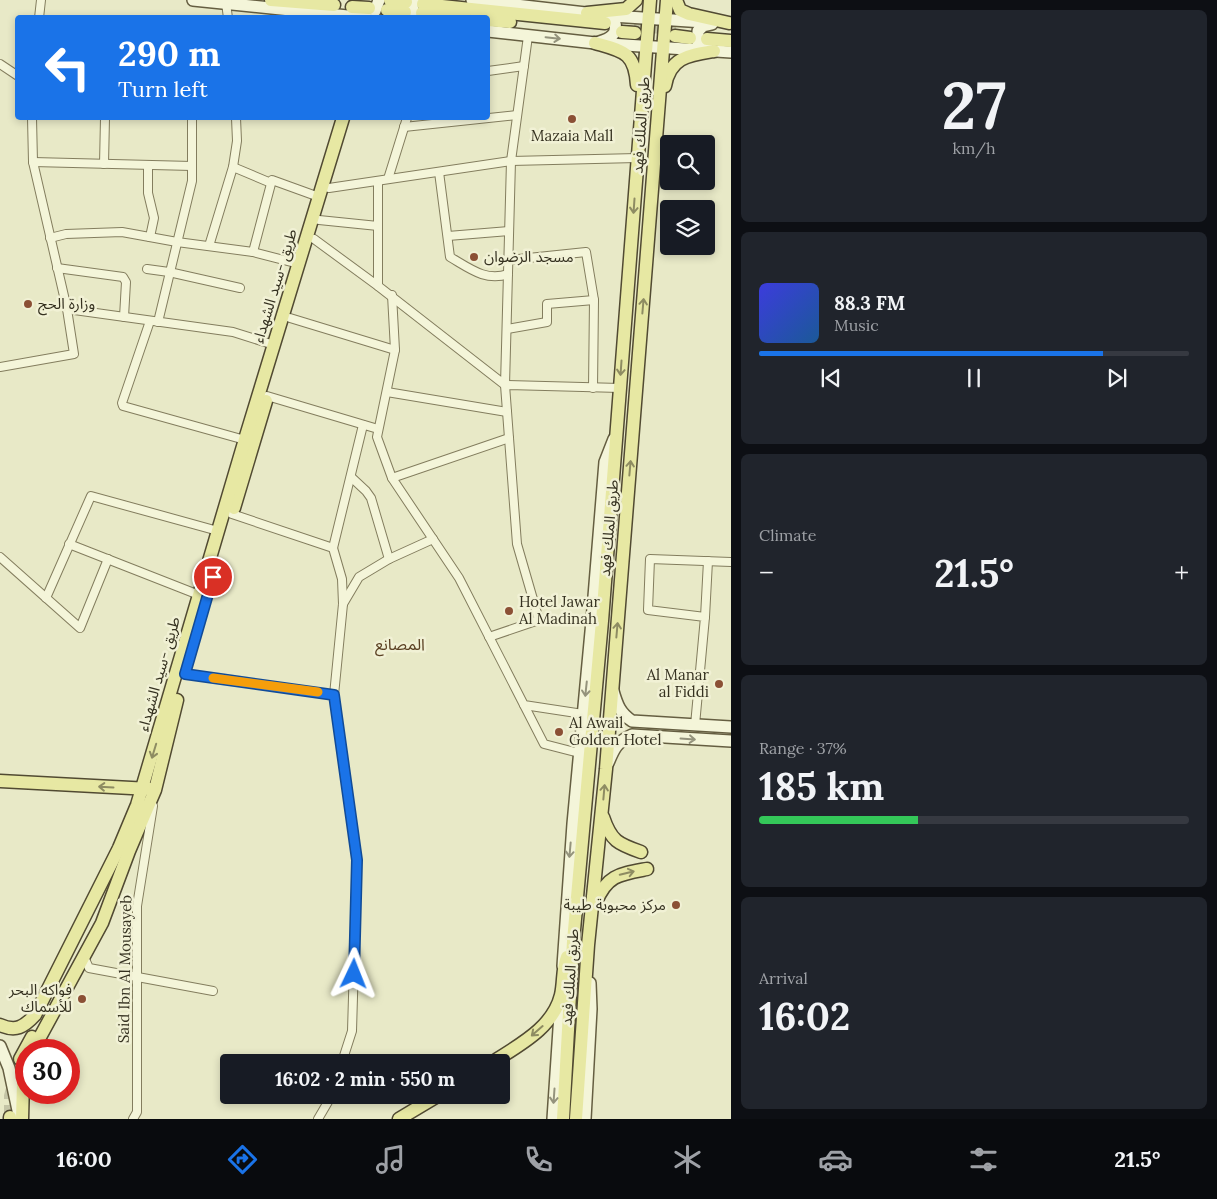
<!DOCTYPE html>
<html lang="en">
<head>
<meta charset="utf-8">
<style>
	:root { --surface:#171b24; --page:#20242c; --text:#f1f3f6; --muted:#9ea1a6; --line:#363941; --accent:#1a73e8 }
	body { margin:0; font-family:Lora,"Noto Sans Arabic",serif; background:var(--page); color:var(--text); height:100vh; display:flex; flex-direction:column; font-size:19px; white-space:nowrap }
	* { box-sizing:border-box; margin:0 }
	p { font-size:16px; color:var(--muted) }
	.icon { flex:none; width:28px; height:28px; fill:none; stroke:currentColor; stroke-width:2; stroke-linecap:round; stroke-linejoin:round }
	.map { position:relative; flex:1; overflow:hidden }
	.details { display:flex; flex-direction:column; gap:10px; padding:10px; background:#0d0f14; width:486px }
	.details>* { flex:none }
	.hud { position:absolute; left:15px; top:15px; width:475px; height:105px; border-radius:5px; box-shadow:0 2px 8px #0003; background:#1a73e8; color:#fff; overflow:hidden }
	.controls { position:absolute; left:660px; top:135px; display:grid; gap:10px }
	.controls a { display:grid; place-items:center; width:55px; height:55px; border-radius:5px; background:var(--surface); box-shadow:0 2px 8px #0003; font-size:25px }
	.speed { position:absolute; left:15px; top:1039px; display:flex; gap:10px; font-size:25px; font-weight:700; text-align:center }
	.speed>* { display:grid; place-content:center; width:65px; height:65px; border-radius:50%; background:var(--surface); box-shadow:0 2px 8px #0003; line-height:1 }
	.speed .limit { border:8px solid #d22; background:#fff; color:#111 }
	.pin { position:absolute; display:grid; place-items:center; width:42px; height:42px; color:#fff; margin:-21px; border:2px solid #fff; border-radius:50%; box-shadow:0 1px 5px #0007 }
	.me { position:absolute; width:55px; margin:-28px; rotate:2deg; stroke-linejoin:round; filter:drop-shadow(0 0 4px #0008) }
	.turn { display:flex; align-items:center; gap:18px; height:105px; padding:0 20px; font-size:22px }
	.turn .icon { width:65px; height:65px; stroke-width:2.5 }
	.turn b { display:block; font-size:35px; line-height:42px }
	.big { font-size:38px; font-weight:700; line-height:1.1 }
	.details .card { flex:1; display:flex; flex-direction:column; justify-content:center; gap:8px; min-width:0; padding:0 18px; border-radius:8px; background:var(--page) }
	.details .dial { align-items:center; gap:0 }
	.dial b { font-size:65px; line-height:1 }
	.song { display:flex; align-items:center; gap:15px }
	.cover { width:60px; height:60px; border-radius:8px; background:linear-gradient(135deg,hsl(240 70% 55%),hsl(210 70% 35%)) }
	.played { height:5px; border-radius:2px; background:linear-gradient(90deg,var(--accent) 80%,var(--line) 80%) }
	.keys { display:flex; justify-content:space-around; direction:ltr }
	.heat { display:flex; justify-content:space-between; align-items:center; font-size:28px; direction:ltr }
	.charge { height:8px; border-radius:4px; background:linear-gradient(90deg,#34c759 37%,var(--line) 0) }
	.trip { position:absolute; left:220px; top:1054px; width:290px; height:50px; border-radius:5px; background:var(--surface); box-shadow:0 2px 8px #0003; font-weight:700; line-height:50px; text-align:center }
	.tabs { display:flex; height:80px; justify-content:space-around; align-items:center; background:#090b0e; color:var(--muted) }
	.tabs .icon { width:35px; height:35px }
	.tabs .on { color:var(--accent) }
	.tabs b { font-size:22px; color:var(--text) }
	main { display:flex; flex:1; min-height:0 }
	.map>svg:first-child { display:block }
</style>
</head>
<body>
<main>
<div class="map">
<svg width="731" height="1119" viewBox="0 0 731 1119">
	<rect width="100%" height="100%" fill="#e8e9c7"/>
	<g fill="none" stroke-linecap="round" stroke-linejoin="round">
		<g stroke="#c4c4a6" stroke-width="12" stroke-dasharray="12 6" stroke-linecap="butt">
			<polyline points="634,26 676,29"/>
			<polyline points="691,30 708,32"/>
			<polyline points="10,1117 10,1096 20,1059"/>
		</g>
		<g stroke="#837d5e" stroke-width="10">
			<g id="street">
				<polyline points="226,3 228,18"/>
				<polyline points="39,18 41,0"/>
				<polyline points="0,64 18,76"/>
				<polyline points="488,71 524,66"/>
				<polyline points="404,127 517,115"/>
				<polyline points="33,162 192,166"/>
				<polyline points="104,164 105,118"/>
				<polyline points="148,165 148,193 154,218 150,237"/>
				<polyline points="233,167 271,183"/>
				<path d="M439 172 450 257C469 268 486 282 508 274"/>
				<polyline points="388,179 407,118"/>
				<polyline points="378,181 378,286 505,385 511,161 528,36"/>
				<polyline points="329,188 511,161 637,158"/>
				<polyline points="319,220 378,226"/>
				<polyline points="448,236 509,231"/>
				<polyline points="50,238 66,234 122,232 177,242 253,252 299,264"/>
				<polyline points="314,239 378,286"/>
				<polyline points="209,246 233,167 237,141 236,118"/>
				<polyline points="253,252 272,180 319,197"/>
				<polyline points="509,260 586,252 594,300 593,388"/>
				<polyline points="57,268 123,277 126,282 124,317"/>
				<polyline points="147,269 169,272 240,288"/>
				<polyline points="392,295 395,350 377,437 392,478 459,578 524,705 583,714"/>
				<polyline points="67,309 233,332 274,345"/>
				<polyline points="290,318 395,350"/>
				<polyline points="150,321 122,403 123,406 245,440"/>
				<polyline points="158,322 192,181 192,118"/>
				<polyline points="507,329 547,322 547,304 594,300"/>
				<polyline points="0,367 74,354 67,309 33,162 32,118"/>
				<polyline points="387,392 507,412"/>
				<polyline points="267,396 378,429"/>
				<polyline points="351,477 366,491 371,498 389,559"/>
				<polyline points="392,478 509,438"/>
				<polyline points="232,514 333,548 342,579 343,604 334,695 357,860 352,1031 342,1062"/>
				<polyline points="69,544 199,595"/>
				<polyline points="333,548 363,425"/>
				<polyline points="0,557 80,628 108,559"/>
				<polyline points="46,598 91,496 218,531"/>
				<polyline points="343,604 359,577 389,559 433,539"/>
				<polyline points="705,617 708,561"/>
				<polyline points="539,620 517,544 505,385 620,388"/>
				<polyline points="489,637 539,620 592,621"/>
				<polyline points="185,674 334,695"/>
				<polyline points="524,705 544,744 579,753"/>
				<polyline points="695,725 705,617 648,610 650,559 731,562"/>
				<polyline points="84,957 89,968 213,991"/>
				<polyline points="133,1119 137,1112 137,906 153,806"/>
				<polyline points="318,1119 332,1095"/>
			</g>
		</g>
		<g stroke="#655e41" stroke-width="14">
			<g id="secondary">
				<polyline points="193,0 367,18"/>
				<polyline points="414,0 412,6 416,18"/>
				<polyline points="472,0 612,16 704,22"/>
				<polyline points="375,11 379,0"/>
				<polyline points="488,31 595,43 731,52"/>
				<path d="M599 42C611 39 619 33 614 20L603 16"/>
				<polyline points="708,49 698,44 698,31 703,26 712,24"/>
				<path d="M613 691C617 705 620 713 632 721L731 727"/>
				<path d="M608 763C614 748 617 742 632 735L731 741"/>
				<polyline points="563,966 573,824 592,621 605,462 614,439"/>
				<polyline points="0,1046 9,1068 19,1115"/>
				<polyline points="553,1119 561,999"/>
				<polyline points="585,1119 591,1009 590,983"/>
			</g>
		</g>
		<g stroke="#514a32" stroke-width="15">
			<g id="primary">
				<polyline points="271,0 334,5"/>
				<polyline points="390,0 406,2"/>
				<polyline points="676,0 680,10 689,14 729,23"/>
				<polyline points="423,4 605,23"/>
				<polyline points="352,7 369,8"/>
				<polyline points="387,10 405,12"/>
				<polyline points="422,13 466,18"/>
				<polyline points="587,13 626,9 636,0"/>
				<polyline points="488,20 510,22"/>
				<polyline points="622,32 635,33"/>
				<polyline points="675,36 690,38"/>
				<polyline points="707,39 731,41"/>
				<path d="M595 43C623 51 635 52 637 85"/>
				<path d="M665 86C670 57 689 55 714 51"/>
				<polyline points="234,508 266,401"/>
				<polyline points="0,781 150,789"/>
				<path d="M603 817C611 841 618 844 641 852"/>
				<path d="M596 902C607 875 620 874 647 869"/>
				<path d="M0 1025C16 1032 24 1027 35 1015L119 848 137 805 246 436 343 118"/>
				<polyline points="33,1050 102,923 129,851 155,790 177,700"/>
				<polyline points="20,1059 32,1037"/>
				<path d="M493 1062C519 1045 553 1028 561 995 564 982 562 970 567 957"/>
				<polyline points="10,1117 10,1119"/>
				<polyline points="22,1119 23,1082 26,1070"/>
				<polyline points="399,1119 439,1095"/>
				<polyline points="563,1119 573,941 602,621 650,0"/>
				<polyline points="576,1119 588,945 606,769 667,0"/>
			</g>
		</g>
		<use href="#street" stroke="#f4f5d9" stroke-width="8"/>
		<use href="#secondary" stroke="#f4f5d9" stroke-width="11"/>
		<use href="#primary" stroke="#e7e8a3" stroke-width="12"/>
	</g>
	<defs><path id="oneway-shaft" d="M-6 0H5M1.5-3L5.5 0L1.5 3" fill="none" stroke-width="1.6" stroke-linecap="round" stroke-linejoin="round" transform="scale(1.25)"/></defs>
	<g stroke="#94937c">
		<use href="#oneway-shaft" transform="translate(553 38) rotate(6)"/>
		<use href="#oneway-shaft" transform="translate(586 689) rotate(96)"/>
		<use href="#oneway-shaft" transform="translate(688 739) rotate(4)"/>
		<use href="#oneway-shaft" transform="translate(570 850) rotate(95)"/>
		<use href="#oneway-shaft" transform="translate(554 1096) rotate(94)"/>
	</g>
	<g stroke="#8e8c62">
		<use href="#oneway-shaft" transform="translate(634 206) rotate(94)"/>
		<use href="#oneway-shaft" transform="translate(643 306) rotate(-85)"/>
		<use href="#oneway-shaft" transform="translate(621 368) rotate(94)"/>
		<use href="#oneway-shaft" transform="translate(630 468) rotate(-85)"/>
		<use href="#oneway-shaft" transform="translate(617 630) rotate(-85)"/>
		<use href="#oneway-shaft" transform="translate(154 751) rotate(107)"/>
		<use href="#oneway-shaft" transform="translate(106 787) rotate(-177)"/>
		<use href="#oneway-shaft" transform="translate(604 792) rotate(-85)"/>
		<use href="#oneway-shaft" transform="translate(627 873) rotate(-14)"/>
		<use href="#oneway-shaft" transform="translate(537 1031) rotate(139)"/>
	</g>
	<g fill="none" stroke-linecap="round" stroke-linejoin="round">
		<g stroke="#114b97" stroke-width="12">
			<polyline id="route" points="213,577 185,674 334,695 357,860 354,974"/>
		</g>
		<use href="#route" stroke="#1a73e8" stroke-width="9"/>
		<polyline stroke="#f59e0b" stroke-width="9" points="213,678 318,692"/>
	</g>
	<g fill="#8b5035" stroke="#f1f1d5" stroke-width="2">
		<circle cx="572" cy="119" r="5"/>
		<circle cx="474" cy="257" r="5"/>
		<circle cx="28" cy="304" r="5"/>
		<circle cx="509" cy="611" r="5"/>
		<circle cx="719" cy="684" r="5"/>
		<circle cx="559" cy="732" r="5"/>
		<circle cx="676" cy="905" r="5"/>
		<circle cx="82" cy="999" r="5"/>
	</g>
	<g text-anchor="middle" stroke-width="5" stroke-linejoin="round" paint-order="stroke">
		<g font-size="15" fill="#353120" stroke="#f1f1d5">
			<text transform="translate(641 125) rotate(-86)" y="5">طريق الملك فهد</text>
			<text transform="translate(275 286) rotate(-73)" y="5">طريق -سيد الشهداء</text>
			<text transform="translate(609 528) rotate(-85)" y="5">طريق الملك فهد</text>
			<text transform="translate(159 674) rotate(-74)" y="5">طريق -سيد الشهداء</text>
			<text transform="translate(125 969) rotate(-89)" y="5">Said Ibn Al Mousayeb</text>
			<text transform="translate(570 977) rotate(-86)" y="5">طريق الملك فهد</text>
		</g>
		<g font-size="15" fill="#353120" stroke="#f1f1d5" text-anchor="start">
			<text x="572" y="141" text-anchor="middle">Mazaia Mall</text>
			<text x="484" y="262">مسجد الرضوان</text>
			<text x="38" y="309">وزارة الحج</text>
			<text x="519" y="607">Hotel Jawar<tspan x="519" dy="17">Al Madinah</tspan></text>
			<text x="709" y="680" text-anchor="end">Al Manar<tspan x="709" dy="17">al Fiddi</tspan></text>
			<text x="569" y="728">Al Awail<tspan x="569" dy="17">Golden Hotel</tspan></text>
			<text x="666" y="910" text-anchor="end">مركز محبوبة طيبة</text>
			<text x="72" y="995" text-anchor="end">فواكه البحر<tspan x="72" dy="17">للأسماك</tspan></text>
		</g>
		<g font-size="16" fill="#5c4224" stroke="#f1f1d5">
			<text x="400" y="650">المصانع</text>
		</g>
	</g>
</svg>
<div class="controls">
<a><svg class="icon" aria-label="search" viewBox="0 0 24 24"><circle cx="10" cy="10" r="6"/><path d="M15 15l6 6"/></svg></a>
<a><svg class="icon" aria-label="layers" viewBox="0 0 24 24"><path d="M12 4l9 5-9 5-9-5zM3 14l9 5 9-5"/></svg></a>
</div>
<div class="speed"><div class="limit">30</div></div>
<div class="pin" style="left:213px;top:577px;background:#d93025"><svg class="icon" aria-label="arrive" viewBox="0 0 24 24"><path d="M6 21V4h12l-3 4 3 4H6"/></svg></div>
<svg class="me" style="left:354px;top:974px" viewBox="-20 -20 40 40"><path d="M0-17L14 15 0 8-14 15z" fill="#1a73e8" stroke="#fff" stroke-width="4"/></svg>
<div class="trip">16:02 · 2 min · 550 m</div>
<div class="hud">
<div class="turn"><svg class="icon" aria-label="left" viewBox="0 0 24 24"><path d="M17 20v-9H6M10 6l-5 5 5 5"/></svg><div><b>290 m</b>Turn left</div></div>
</div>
</div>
<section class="details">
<div class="card dial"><b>27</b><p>km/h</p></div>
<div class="card">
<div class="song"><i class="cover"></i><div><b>88.3 FM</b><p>Music</p></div></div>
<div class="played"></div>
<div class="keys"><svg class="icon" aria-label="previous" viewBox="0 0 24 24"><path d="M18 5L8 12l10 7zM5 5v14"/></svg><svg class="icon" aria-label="pause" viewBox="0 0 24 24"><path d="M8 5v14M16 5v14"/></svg><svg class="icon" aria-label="next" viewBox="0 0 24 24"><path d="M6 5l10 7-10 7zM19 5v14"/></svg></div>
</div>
<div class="card"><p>Climate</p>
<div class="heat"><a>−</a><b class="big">21.5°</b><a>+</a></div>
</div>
<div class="card"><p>Range · 37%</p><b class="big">185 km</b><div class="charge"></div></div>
<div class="card"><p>Arrival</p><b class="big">16:02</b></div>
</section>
</main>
<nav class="tabs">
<b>16:00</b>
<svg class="icon on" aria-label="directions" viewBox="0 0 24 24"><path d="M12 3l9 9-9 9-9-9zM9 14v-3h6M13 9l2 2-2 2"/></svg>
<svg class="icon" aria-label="music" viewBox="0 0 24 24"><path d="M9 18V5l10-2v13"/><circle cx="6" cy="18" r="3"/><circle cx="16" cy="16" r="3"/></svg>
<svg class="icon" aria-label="phone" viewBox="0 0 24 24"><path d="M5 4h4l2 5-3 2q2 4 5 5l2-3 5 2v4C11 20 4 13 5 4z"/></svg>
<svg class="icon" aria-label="climate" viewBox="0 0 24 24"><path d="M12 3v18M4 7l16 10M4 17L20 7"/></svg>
<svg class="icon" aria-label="car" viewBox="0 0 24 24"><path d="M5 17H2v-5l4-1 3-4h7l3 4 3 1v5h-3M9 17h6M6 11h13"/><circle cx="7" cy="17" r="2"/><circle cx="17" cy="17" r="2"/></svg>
<svg class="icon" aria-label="filters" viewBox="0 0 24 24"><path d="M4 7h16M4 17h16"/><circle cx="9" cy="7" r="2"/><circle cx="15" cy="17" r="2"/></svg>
<b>21.5°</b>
</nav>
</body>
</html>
